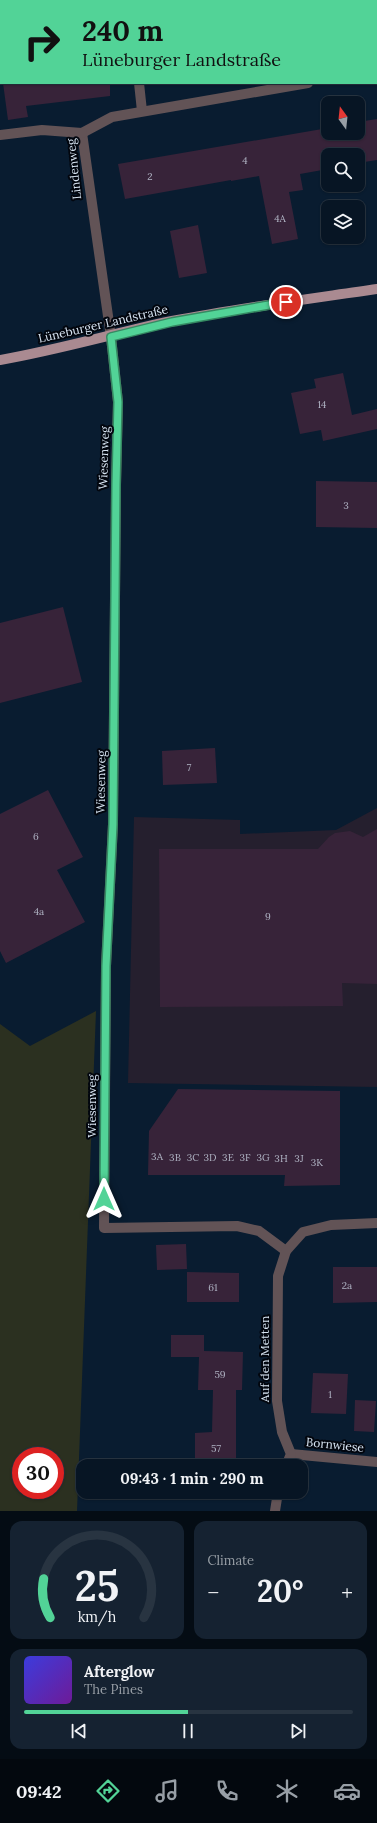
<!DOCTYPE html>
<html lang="en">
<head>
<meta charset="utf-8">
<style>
	:root { --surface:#071524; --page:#152231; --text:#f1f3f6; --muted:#989fa6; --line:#283441; --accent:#52d397 }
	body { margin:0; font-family:Lora,serif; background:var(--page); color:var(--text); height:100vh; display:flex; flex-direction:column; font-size:15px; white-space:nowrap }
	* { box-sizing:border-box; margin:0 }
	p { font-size:13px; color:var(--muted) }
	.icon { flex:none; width:22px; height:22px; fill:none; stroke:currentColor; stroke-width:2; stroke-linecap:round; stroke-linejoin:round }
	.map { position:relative; height:1511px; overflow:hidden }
	.sheet { display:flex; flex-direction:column; gap:10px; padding:10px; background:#040c14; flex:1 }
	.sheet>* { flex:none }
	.hud { position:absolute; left:0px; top:0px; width:377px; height:84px; box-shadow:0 1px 3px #0004,0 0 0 1px var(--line); background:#52d397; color:#111; overflow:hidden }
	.needle { width:26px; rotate:345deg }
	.fabs { position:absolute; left:321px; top:96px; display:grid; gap:8px }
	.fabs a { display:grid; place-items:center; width:44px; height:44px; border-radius:8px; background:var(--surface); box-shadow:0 1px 3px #0004,0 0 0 1px var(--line); font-size:20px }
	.speed { position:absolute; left:12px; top:1447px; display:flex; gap:8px; font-size:20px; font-weight:700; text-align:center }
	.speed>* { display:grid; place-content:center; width:52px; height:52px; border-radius:50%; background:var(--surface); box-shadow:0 1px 3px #0004,0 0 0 1px var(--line); line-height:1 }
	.speed .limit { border:6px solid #d22; background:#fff; color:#111 }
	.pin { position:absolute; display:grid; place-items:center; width:34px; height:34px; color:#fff; margin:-17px; border:2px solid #fff; border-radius:50%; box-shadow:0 1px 4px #0007 }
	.me { position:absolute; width:44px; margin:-22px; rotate:0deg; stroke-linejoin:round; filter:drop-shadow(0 0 3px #0008) }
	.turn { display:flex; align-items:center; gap:14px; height:84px; padding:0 16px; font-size:18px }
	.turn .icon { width:52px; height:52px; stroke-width:2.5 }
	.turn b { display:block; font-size:28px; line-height:34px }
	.big { font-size:30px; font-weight:700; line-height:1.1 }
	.sheet .widget { flex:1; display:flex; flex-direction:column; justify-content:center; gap:6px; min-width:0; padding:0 14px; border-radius:12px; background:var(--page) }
	.sheet .dial { align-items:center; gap:0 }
	.dial svg { height:104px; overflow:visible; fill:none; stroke:var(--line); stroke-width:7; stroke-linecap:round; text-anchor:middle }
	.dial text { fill:var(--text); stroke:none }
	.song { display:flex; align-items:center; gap:12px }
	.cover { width:48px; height:48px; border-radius:6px; background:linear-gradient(135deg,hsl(240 70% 55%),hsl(280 70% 35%)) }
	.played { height:4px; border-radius:2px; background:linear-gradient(90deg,var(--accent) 50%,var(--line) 50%) }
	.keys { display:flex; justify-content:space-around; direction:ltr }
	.heat { display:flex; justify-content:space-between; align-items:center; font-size:22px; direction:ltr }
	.sheet .tiles { flex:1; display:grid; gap:10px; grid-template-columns:1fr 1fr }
	.widget:last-child { grid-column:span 2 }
	.trip { position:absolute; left:76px; top:1459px; width:232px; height:40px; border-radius:12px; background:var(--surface); box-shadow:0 1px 3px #0004,0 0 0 1px var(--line); font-weight:700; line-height:40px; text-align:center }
	.tabs { display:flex; height:64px; justify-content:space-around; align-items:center; background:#03080e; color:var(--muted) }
	.tabs .icon { width:28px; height:28px }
	.tabs .active { color:var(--accent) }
	.tabs b { font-size:18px; color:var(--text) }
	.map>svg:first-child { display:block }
</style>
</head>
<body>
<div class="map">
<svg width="377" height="1511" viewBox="0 0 377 1511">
	<rect width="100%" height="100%" fill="#091c30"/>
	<polygon fill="#251f2e" points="377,808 377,1087 128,1083 134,817 240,820 240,834 336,830"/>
	<path fill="#2b3020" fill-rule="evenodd" d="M96 1011 77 1511H0V1024L30 1046ZM21 1456H55V1490H21Z"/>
	<g fill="#372339">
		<polygon points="3,83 110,83 110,96 26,106 28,117 8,120"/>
		<polygon points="377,119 377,160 358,163 358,155 328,155 328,169 300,174 303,190 289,192 298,239 272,244 259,176 231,181 231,180 125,199 118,164 328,128 328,133 358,133 358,122"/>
		<polygon points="198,225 207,273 179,278 170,231"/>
		<polygon points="343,373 352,415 377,409 377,429 323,441 321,430 300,434 291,393 316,388 314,379"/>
		<polygon points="316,481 377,482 377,528 316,527"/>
		<polygon points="63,607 82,682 0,703 0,623"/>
		<polygon points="215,748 217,783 163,785 162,751"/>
		<polygon points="48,790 83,857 57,870 85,922 6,963 0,951 0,814"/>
		<polygon points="377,829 377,984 342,983 343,1006 160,1007 159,849 318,849 329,837 335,833 350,831 363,837"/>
		<polygon points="178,1089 340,1091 340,1185 284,1186 285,1175 148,1175 149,1131"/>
		<polygon points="186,1244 187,1269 157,1270 156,1245"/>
		<polygon points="333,1267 377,1267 377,1302 333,1303"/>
		<polygon points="187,1272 239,1273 239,1302 187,1302"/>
		<polygon points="171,1335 204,1335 204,1351 243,1352 242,1390 236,1390 236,1464 195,1464 195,1433 212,1432 213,1390 198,1390 199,1357 171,1357"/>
		<polygon points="313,1373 348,1374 346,1414 311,1413"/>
		<polygon points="355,1400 376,1401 374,1432 354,1431"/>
	</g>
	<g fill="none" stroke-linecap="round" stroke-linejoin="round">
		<g stroke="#625356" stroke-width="10">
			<polyline points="128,0 128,1"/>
			<polyline points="376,72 377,71"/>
			<polyline points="139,83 142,111"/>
			<polyline points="82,133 111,337 118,402 116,485 113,824 106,966 104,1228 237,1226 259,1231 286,1251"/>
			<polyline points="82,133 112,117 308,83"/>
			<polyline points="0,135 42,130 82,133"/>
			<polyline points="291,1454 377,1462"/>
			<polyline points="286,1466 291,1454 282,1432 277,1401 278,1276 286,1251 303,1232 331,1225 377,1223"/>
			<polyline points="275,1511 278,1492"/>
		</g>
		<path stroke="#aa8a91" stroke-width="10" d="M0 360C58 350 115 333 172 321 240 308 309 299 377 289"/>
	</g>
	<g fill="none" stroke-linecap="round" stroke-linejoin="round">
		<g stroke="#358962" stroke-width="10">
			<polyline id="route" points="104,1199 106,966 113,824 116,485 118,402 111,337 172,322 286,302"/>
		</g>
		<use href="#route" stroke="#52d397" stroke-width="7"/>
	</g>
	<g text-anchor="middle" stroke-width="4" stroke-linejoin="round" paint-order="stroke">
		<g font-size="10" fill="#b0b4c4">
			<text x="245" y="164">4</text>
			<text x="150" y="180">2</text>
			<text x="280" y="222">4A</text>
			<text x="322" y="408">14</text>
			<text x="346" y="509">3</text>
			<text x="189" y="771">7</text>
			<text x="36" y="840">6</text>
			<text x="39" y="915">4a</text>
			<text x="268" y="920">9</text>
			<text x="157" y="1160">3A</text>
			<text x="175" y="1161">3B</text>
			<text x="193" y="1161">3C</text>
			<text x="210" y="1161">3D</text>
			<text x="228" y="1161">3E</text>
			<text x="245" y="1161">3F</text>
			<text x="263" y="1161">3G</text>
			<text x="281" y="1162">3H</text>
			<text x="299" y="1162">3J</text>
			<text x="317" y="1166">3K</text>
			<text x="347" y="1289">2a</text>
			<text x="213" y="1291">61</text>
			<text x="220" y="1378">59</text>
			<text x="330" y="1398">1</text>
			<text x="216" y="1452">57</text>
		</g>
		<g font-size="12" fill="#d8e5f3" stroke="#02060e">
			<text transform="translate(74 169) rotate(-96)" y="4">Lindenweg</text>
			<text transform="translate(103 324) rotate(-13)" y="4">Lüneburger Landstraße</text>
			<text transform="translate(104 458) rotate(-88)" y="4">Wiesenweg</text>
			<text transform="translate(101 782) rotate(-89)" y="4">Wiesenweg</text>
			<text transform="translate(92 1106) rotate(-90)" y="4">Wiesenweg</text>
			<text transform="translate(265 1359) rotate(-90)" y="4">Auf den Metten</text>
			<text transform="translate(335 1445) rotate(6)" y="4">Bornwiese</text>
		</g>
	</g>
</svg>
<div class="fabs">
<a><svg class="needle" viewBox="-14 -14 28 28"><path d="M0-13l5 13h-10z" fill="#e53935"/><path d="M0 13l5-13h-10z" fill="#989fa6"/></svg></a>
<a><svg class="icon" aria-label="search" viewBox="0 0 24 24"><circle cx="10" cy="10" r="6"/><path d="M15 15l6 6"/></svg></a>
<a><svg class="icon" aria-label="layers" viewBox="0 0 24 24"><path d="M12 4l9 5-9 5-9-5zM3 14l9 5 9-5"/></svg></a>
</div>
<div class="speed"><div class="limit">30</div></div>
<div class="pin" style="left:286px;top:302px;background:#d93025"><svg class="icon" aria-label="arrive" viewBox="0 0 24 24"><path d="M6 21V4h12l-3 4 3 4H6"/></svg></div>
<svg class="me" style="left:104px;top:1199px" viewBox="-20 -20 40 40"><path d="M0-17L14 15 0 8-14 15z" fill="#52d397" stroke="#fff" stroke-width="4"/></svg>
<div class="trip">09:43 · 1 min · 290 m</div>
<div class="hud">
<div class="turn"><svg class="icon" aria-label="right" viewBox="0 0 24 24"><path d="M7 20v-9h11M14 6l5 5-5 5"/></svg><div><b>240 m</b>Lüneburger Landstraße</div></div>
</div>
</div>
<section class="sheet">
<div class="tiles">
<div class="widget dial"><svg viewBox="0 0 100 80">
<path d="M14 69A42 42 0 1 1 86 69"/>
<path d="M14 69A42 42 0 0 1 9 39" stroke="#52d397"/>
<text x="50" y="56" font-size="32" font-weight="700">25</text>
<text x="50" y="72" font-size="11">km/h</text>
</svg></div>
<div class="widget"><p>Climate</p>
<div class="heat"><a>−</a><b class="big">20°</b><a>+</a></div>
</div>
<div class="widget">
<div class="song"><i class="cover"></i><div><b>Afterglow</b><p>The Pines</p></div></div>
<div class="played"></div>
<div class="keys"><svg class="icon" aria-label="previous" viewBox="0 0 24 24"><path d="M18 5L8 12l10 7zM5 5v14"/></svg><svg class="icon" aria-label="pause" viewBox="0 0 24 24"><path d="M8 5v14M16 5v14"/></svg><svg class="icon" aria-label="next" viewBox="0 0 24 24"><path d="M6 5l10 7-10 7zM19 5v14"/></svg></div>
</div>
</div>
</section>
<nav class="tabs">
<b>09:42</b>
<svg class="icon active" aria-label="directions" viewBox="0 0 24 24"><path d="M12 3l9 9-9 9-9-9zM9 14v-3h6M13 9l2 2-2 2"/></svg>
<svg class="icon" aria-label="music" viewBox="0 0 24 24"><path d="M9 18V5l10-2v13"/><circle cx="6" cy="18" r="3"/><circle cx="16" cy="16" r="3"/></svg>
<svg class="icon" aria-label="phone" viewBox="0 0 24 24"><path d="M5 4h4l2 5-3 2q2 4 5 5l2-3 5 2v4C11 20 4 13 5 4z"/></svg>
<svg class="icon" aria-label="climate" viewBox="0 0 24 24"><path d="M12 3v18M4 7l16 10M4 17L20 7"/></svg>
<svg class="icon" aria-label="car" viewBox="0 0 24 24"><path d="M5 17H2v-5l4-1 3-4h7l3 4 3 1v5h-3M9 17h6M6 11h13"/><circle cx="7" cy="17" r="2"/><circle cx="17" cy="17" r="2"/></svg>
</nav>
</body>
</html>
